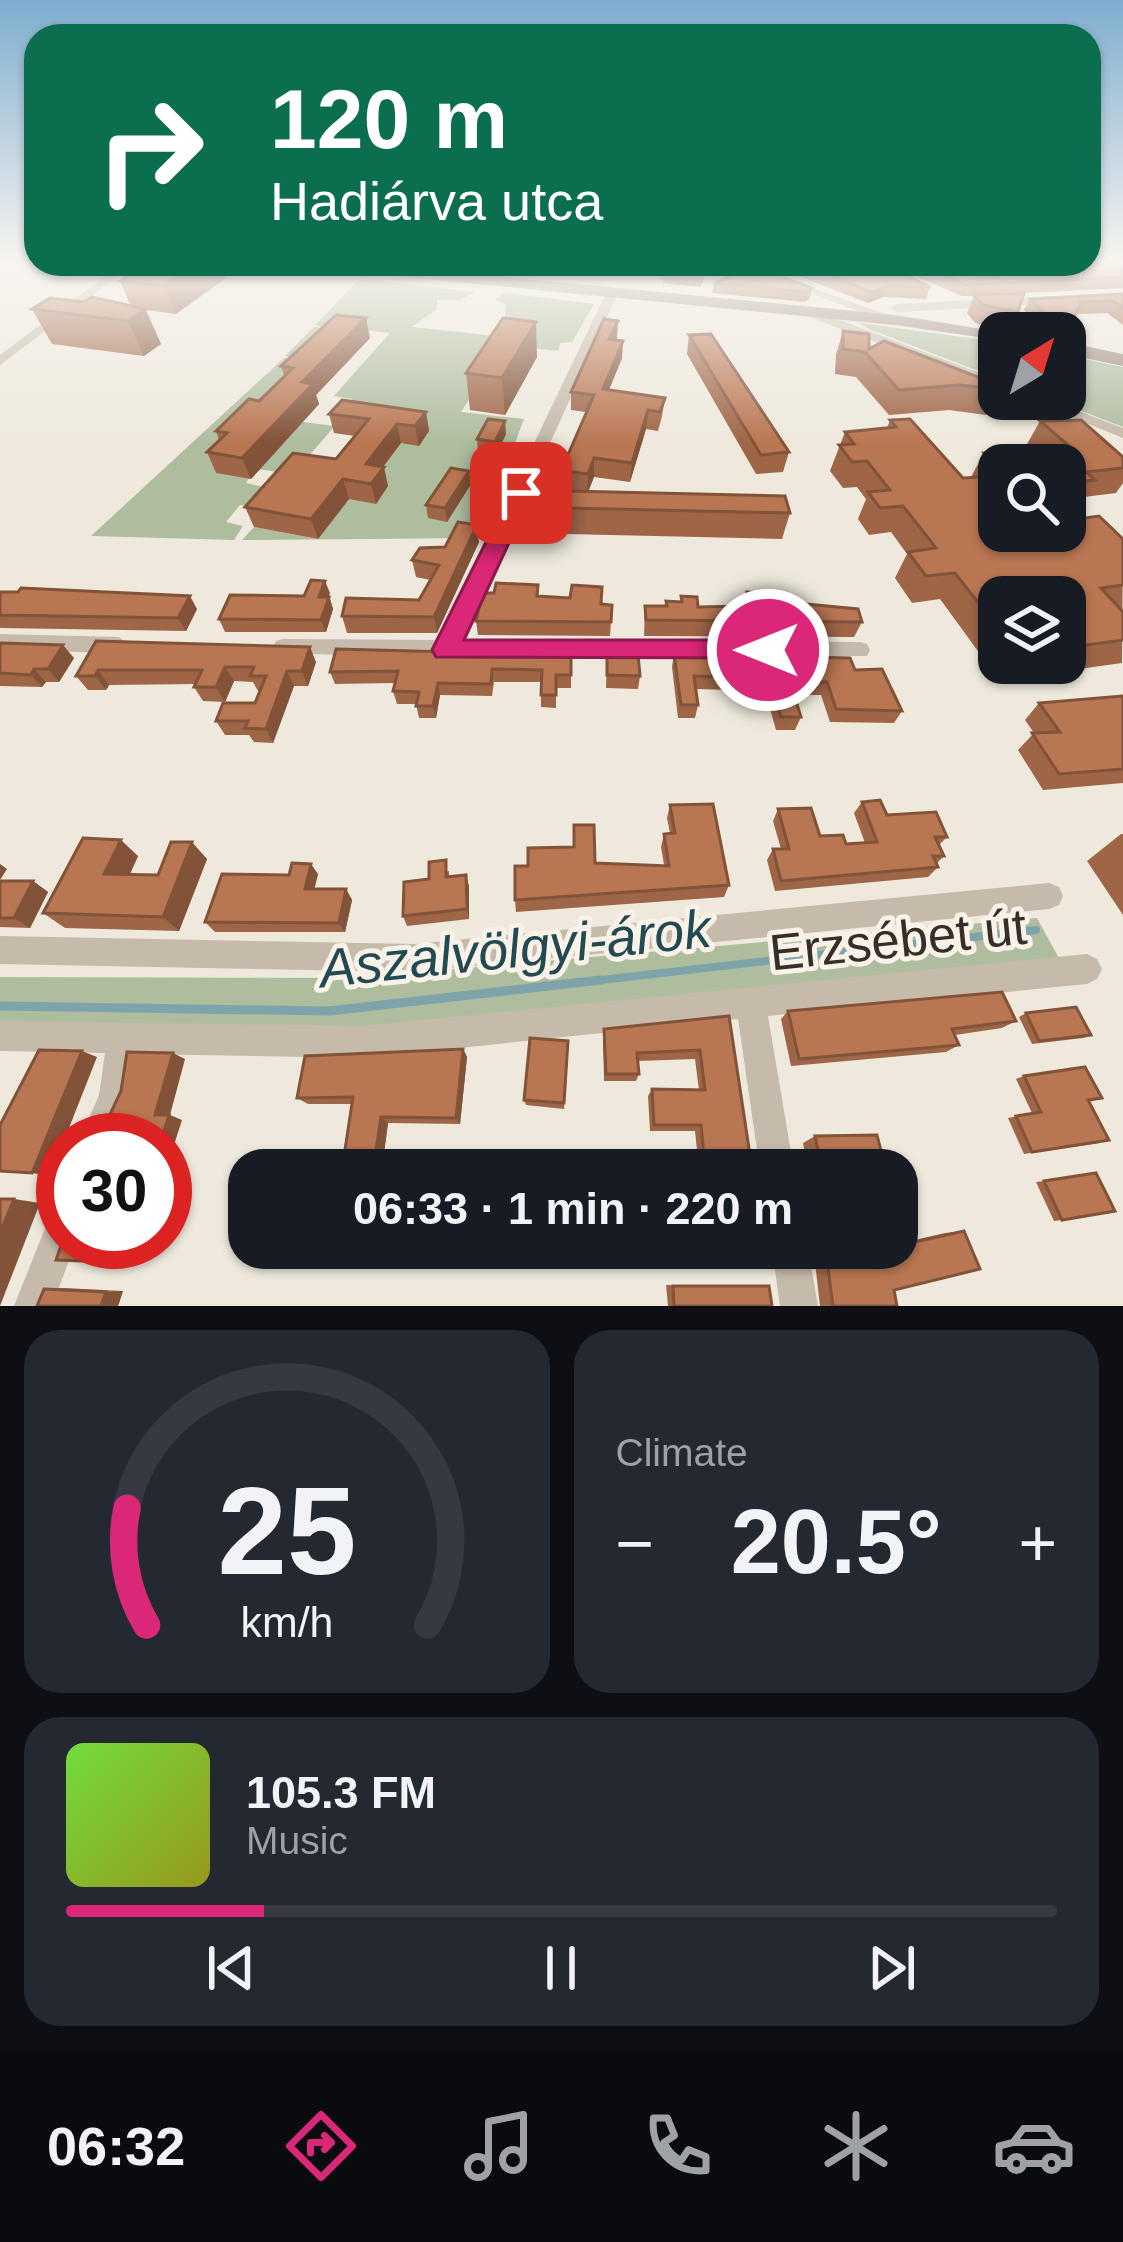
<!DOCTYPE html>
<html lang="en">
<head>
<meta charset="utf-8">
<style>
	:root { --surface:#171b24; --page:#242831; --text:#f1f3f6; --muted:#9ea1a6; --line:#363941; --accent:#db2777 }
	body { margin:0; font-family:Arial,sans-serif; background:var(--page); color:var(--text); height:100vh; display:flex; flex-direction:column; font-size:45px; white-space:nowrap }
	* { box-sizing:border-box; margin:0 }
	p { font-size:39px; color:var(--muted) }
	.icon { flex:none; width:66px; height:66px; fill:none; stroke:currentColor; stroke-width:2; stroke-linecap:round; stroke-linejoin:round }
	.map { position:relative; height:1306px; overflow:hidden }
	.side { display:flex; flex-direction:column; gap:24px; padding:24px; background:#0d0f14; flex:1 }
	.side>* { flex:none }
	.banner { position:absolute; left:24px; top:24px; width:1077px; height:252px; border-radius:36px; box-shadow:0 3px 9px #0004; background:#0b6e4f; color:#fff; overflow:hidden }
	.needle { width:78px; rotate:38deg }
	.fabs { position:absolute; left:978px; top:312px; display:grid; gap:24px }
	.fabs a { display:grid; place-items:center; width:108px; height:108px; border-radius:24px; background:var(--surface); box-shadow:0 3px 9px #0004; font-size:60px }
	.speed { position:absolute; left:36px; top:1113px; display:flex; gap:24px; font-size:60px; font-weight:700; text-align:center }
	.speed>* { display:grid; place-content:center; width:156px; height:156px; border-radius:50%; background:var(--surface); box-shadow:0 3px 9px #0004; line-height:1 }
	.speed .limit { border:18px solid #d22; background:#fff; color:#111 }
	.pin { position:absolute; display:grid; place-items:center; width:102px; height:102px; color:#fff; margin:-51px; border-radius:24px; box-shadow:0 6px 18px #0006 }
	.me { position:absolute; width:132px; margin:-66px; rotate:270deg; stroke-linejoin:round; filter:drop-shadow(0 0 9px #0008) }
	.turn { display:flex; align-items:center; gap:42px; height:252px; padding:0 48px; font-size:54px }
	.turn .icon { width:156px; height:156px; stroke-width:2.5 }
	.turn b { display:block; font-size:84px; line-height:102px }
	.big { font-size:90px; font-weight:700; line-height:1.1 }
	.side .card { flex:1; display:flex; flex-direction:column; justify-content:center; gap:18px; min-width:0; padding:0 42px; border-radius:36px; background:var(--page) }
	.side .dial { align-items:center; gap:0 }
	.dial svg { height:312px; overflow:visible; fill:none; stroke:var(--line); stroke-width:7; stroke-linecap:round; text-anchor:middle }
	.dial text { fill:var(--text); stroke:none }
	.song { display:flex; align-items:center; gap:36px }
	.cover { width:144px; height:144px; border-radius:18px; background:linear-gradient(135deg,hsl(100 70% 55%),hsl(60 70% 35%)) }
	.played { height:12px; border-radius:6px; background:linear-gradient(90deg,var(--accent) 20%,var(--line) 20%) }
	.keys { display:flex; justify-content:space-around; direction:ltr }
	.heat { display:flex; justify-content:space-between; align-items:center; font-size:66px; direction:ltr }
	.side .tiles { flex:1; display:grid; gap:24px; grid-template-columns:1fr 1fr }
	.card:last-child { grid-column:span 2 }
	.trip { position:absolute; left:228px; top:1149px; width:690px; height:120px; border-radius:36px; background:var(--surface); box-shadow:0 3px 9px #0004; font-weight:700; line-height:120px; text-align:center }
	.dock { display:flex; height:192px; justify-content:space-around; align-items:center; background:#090b0e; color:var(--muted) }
	.dock .icon { width:84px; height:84px }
	.dock .on { color:var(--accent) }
	.dock b { font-size:54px; color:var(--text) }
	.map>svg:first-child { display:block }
</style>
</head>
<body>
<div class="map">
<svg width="1123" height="1306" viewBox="0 0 1123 1306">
	<rect width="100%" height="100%" fill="#efe9dd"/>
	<g fill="#afbd9f">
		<polygon points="360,279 475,292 460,300 437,300 437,309 412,327 495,336 502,348 461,412 524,419 479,538 242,540 254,527 318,539 335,515 291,507 371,483 401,443 339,415 352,399 334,396 390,333 346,328 246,483 277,490 261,508 240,505 226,522 243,526 234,540 91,536 284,358 308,361 285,356 314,327 336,329 315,325"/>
		<polygon points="505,293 594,304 572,342 560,343 558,351 513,346 503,336 506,305 495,299"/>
		<polygon points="860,323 999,342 999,379 869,329"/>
		<polygon points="1065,355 1123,367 1123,427 1050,399 1065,399"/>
		<polygon points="303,422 335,426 293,474 257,469"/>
		<polygon points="1037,918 1061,962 353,1040 0,1033 0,977 352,978"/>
	</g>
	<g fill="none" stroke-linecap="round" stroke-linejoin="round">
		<polyline stroke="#7fa3aa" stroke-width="8" points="575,983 1036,930"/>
		<polyline stroke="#7fa3aa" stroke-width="9" points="0,1006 329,1011 601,980"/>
		<g fill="#c6baaa" fill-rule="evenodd">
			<polygon points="122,264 134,264 0,365 0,355"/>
			<polygon points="731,264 747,264 901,320 891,323"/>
			<polygon points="612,289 618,293 461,640 860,642 867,644 870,650 867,656 446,658 276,653 273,647 276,641 283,639 440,640 606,293"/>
			<polygon points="1053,296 1059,300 1057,303 897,312 891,308 897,304"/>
			<polygon points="808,308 985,375 975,361 999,343 999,354 989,362 999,374 999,389 804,315 802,312"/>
			<polygon points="1027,399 1047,399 1123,428 1123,438"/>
			<polygon points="0,634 119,637 129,645 119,653 0,650"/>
			<polygon points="1049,883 1059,887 1063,896 1059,905 1049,909 414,972 0,964 0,936 414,944"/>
			<polygon points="1087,954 1097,959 1102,969 1097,979 1087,984 768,1016 794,1170 760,1170 738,1019 362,1058 137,1054 131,1095 114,1140 80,1140 99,1095 105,1053 0,1051 0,1021 362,1026"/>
			<polygon points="63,1211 63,1242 76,1242 52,1306 14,1306 50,1216"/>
			<polygon points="772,1248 808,1248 818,1306 780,1306"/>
		</g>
		<g fill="#9a8a7c" fill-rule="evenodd">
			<polygon points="317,264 373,264 895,315 1007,333 999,333 999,340 895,325 325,269"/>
			<polygon points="1065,342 1123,354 1123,366 1065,354"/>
		</g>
	</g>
	<g fill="#9f6547" fill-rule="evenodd">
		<polygon points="1089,260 1123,267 1123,288 1024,293 1010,330 975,323 967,313 974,296 962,296 888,264 943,264 974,278 1036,276 1041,266 1089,264"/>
		<polygon points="147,264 221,264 226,278 176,314 146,310 161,344 144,356 52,344 32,309 131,306 120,281"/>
		<polygon points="665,264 708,264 701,287 663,283"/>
		<polygon points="768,264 882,264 930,287 926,299 883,297 868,303"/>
		<polygon points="714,283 812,288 810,298 805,302 712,293"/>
		<polygon points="1123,294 1123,325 1107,313 1076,314 1065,336 1065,333 1047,333 1024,310 1030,299"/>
		<polygon points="843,331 869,349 999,388 986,415 949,410 889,415 856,377 835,374 836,355"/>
		<polygon points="689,335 789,452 783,472 756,474 687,354"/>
		<polygon points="370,338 316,395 319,404 251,479 216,473 207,452 219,440 216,431 259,401 284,376 281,366"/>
		<polygon points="616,340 622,358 609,389 665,398 662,416 658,431 646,429 630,482 594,477 588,492 790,513 782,539 523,533 522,507 572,491 536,486 535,467 567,457 586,412 571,410 571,392"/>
		<polygon points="537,357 505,415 470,410 466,373"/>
		<polygon points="426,412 429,431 419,446 401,443 383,467 388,486 376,504 349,499 318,539 254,527 245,507 336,459 355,436 334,433 329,414"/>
		<path d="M890 420 963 478 971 477 984 453 1028 449 1026 446 1040 421 1123 457V483L1116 493 1084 497 1077 507 1067 508 1078 519 1123 539 1122 663 999 680 940 599 912 603 895 578 907 554 891 532 869 535 858 519 866 499 857 487 843 488 830 471 845 432 887 428ZM999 465H1065V531H999ZM999 597H1065V663H999Z"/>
		<polygon points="506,434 496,455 478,452 477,439"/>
		<polygon points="469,471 471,484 447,522 428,518 426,505"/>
		<polygon points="479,542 437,633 347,633 342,616 419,600 430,580 416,577 412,560 445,547"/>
		<polygon points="325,581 333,609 326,632 225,632 219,619 304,596"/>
		<polygon points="538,585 538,596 612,605 610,636 478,635 476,621 494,593"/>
		<polygon points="0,592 197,609 186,631 0,628"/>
		<polygon points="747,592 774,601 862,622 854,637 644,636 645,606 665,606 666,601 681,602 681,596 698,607 743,606"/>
		<polygon points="96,641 316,662 308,686 294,686 273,743 254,742 249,735 225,735 216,721 255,703 260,691 258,691 253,682 234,681 225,702 203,701 194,687 195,684 109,685 106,690 88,690 76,676"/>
		<polygon points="0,643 74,658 59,682 46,682 42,687 0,686"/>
		<polygon points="607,654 640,676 638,689 606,688"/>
		<polygon points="674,654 855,670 902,711 894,723 830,722 821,695 794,695 801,717 795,730 776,730 765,691 696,689 698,705 695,718 678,718 672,667"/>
		<polygon points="571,655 571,688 556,688 556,708 541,707 541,682 494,682 492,696 440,695 436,718 419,718 416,704 397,704 393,691 395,683 335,684 330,672"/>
		<polygon points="1123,696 1123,783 1043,790 1018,750 1034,733 1025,720 1039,703"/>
		<polygon points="862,802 887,815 947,837 939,845 944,856 937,863 938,867 928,877 775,891 767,860 773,849 781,849 773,821 778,809 820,836 846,844 865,843 854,813"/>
		<polygon points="670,805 729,885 724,897 516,912 515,900 595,863 664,865 661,847 664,834 670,833 667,818"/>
		<polygon points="1121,834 1123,834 1123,915 1087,861"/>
		<polygon points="138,856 130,874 158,875 207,859 179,931 65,928 43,913"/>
		<polygon points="449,871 449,877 469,886 469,919 407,926 403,916 429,879"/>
		<polygon points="318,874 314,889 346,889 352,900 345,932 215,932 205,922"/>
		<polygon points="0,881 33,881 48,892 30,928 0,927"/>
		<polygon points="788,1011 1016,1021 1002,1028 955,1035 959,1045 946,1052 791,1066 781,1019"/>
		<polygon points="1026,1013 1091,1035 1083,1038 1032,1044 1019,1017"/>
		<polygon points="729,1016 750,1155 742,1160 698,1160 695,1131 650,1131 648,1096 652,1089 699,1090 695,1059 638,1061 639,1074 636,1081 604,1081 603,1038 604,1029"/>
		<polygon points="568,1041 564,1109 526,1105 524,1100"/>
		<polygon points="463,1049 467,1057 460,1124 388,1123 382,1168 352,1167 343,1163 352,1104 308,1104 297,1098"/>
		<polygon points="1024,1076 1102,1098 1089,1102 1100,1143 1024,1154 1008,1118 1032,1113 1016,1079"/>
		<polygon points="815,1136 886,1170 839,1170 839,1160 806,1160 803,1143"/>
		<polygon points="1044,1181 1062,1220 1054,1221 1036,1182"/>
		<polygon points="964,1231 894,1290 897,1306 820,1306 814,1254 871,1254 870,1250 897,1248 897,1244 945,1233"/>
		<polygon points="666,1285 769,1286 772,1306 668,1306"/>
		<polygon points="64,1288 123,1291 118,1306 44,1289"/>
	</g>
	<g fill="#825339">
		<polygon points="197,264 221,264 226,278 176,314 164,286"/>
		<polygon points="704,264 708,264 701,287"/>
		<polygon points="887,286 883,297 868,303 872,292"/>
		<polygon points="145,309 161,344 144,356 128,321"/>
		<polygon points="366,318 370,338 316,395 319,404 251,479 242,458 302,382"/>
		<polygon points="618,321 617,338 608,357 609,339"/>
		<polygon points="536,322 537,357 505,415 502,378"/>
		<polygon points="623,341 622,358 602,407 603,389"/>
		<polygon points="648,410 646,429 630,482 632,463"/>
		<polygon points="426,412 429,431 419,446 415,426"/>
		<polygon points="505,421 506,434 496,455 495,442"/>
		<polygon points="397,424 401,443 371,483 366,464"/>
		<polygon points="594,458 594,477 587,494 588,474"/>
		<polygon points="384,467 388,486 376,504 371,484"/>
		<polygon points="469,471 471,484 447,522 445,508"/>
		<polygon points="343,479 349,499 318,539 311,519"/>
		<polygon points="477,525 479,542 437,633 434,617"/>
		<polygon points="325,581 330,593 323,609 319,597"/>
		<polygon points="190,596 197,609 186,631 178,618"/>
		<polygon points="329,597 333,609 326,632 321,620"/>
		<polygon points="63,645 74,658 59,682 48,669"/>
		<polygon points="310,647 316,662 308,686 302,671"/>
		<polygon points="225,667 234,681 225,702 216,687"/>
		<polygon points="34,669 46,682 42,687 31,675"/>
		<polygon points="98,670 109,685 106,690 95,676"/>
		<polygon points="287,671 294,686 273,743 266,729"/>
		<polygon points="438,683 440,695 436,718 433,706"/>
		<polygon points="121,840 138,856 123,889 104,874"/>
		<polygon points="192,842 207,859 179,931 163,917"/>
		<polygon points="0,864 7,869 0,880"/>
		<polygon points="311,864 318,874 312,899 305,889"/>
		<polygon points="466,875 469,886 469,919 467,909"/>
		<polygon points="33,881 48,892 30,928 14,918"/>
		<polygon points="346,889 352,900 345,932 339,923"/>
		<polygon points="463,1049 467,1057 460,1124 456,1118"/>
		<polygon points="82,1051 97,1057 50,1176 32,1173"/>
		<polygon points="173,1053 185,1059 170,1115 182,1120 173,1148 165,1145 165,1140 161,1140 155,1115"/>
		<polygon points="381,1117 388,1123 382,1168 374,1163"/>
		<polygon points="14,1199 40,1203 0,1306 0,1233"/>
		<polygon points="91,1242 108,1242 102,1262 84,1261"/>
		<polygon points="123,1291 118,1306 101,1306 106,1292"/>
	</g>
	<g fill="#b97652" stroke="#825339" stroke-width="3">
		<polygon points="1089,260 1109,260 1123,267 1123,277 966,285 916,264 943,264 974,278 1039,276 1049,272 1041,266 1098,264"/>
		<polygon points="147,264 197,264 164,286 120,281"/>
		<polygon points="798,264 882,264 930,287 887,286 872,292"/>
		<polygon points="755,267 812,288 808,292 714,283"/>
		<polygon points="1024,293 1018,312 983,305 974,295"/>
		<polygon points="1123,294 1123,309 1113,301 1081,302 1070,327 1055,323 1030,299"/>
		<polygon points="92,297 145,309 128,321 32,309 50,298 84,302"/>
		<polygon points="336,315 366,318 302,382 313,384 242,458 207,452 227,433 216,431 249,399 259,401 293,368 281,366"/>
		<polygon points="503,318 536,322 502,378 466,373"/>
		<polygon points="604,319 618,321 609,339 623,341 603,389 665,398 660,412 648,410 632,463 594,458 588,474 535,467 541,454 567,457 594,395 571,392"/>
		<polygon points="843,331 869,334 869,349 884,341 999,385 999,389 960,385 899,390 865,352 843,349"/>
		<polygon points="711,334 789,452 761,455 689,335"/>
		<polygon points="342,400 426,412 415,426 397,424 366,464 384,467 371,484 343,479 311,519 245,507 293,453 336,459 369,419 329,414"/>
		<polygon points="488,419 505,421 495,442 477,439"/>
		<polygon points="910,419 963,478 999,476 999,531 1065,531 1065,505 1078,519 1099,516 1123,539 1123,585 1101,588 1123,612 1123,640 1065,648 1065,597 999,597 999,629 955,573 926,576 908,552 936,548 903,506 880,508 868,492 890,490 867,461 852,462 839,445 854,444 845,432 896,427 890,420"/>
		<polygon points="1081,420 1123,457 1123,468 1086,472 1095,480 1065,483 1065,465 999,465 999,469 984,453 1068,445 1040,421"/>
		<polygon points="451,468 469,471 445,508 426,505"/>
		<polygon points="524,490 785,496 790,513 522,507"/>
		<polygon points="458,522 477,525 434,617 342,616 346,598 419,600 439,565 412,560 420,548 445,547"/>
		<polygon points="311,580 325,581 319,597 329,597 321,620 219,619 230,595 304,596"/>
		<polygon points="496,583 538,585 537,596 570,598 572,585 602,587 601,604 612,605 611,622 476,621 482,593 494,593"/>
		<polygon points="21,588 190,596 178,618 0,615 0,592 18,592"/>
		<polygon points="747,592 773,594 774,601 858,609 862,622 646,620 645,606 667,606 666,601 682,602 681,596 697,597 698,607 749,606"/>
		<polygon points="96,641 310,647 302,671 287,671 266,729 245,728 248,721 216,721 223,703 255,703 266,676 250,676 254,667 225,667 216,687 194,687 202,670 98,670 95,676 76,676"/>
		<polygon points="0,643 63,645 48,669 34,669 31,675 0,673"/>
		<polygon points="336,649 571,655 571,675 556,675 556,695 541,695 542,670 492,669 491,684 438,683 433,706 416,706 419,692 393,691 398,671 330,672"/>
		<polygon points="607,654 638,654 640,676 607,675"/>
		<polygon points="674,654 850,658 855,670 882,669 902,711 836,709 827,682 790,682 801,717 781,717 770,678 694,676 698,705 681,705"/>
		<polygon points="1123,696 1123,769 1059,774 1032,733 1060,732 1039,703"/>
		<polygon points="880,800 887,815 936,812 947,837 935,837 944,856 933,856 938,867 781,881 773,849 789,849 778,809 811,808 820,836 843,835 846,844 877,842 862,802"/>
		<polygon points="713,804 729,885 515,900 515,866 528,866 528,848 574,847 574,825 594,825 595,863 669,866 664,834 675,833 670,805"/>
		<polygon points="83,838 121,840 104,874 158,875 171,842 192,842 163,917 43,913"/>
		<polygon points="446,860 446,877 466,875 467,909 403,916 404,882 429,879 429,862"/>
		<polygon points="292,863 311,864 305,889 346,889 339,923 205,922 222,874 289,875"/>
		<polygon points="0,881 33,881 14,918 0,918"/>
		<polygon points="1002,992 1016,1021 952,1029 959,1045 799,1059 788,1011"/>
		<polygon points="1076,1007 1091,1035 1039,1041 1026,1013"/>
		<polygon points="729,1016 750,1155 704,1155 701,1125 654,1125 652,1089 705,1090 700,1050 637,1053 639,1074 606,1074 604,1029"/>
		<polygon points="530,1038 568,1041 564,1103 524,1100"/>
		<polygon points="463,1049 456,1118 381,1117 374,1163 343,1163 353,1097 297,1098 305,1056"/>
		<polygon points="39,1050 82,1051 32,1173 0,1171 0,1125"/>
		<polygon points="127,1052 173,1053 155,1115 169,1115 161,1140 98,1140 121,1091"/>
		<polygon points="1085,1067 1102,1098 1088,1100 1109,1140 1032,1152 1016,1116 1041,1112 1024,1076"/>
		<polygon points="877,1135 886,1170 854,1170 853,1155 819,1155 815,1136"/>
		<polygon points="1096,1173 1115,1211 1062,1220 1044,1181"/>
		<polygon points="0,1199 14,1199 0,1233"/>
		<polygon points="63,1217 63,1242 91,1242 84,1261 56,1260 62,1243 55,1236"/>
		<polygon points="964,1231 980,1269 894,1290 897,1306 833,1306 826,1253 887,1254 885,1249 897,1248 897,1246"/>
		<polygon points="673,1286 769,1286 772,1306 674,1306"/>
		<polygon points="44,1289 106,1292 101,1306 37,1306"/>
	</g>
	<linearGradient id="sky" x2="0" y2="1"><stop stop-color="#7eadcf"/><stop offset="0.59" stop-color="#f8f5f0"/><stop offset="1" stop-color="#f8f5f0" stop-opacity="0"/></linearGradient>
	<rect width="1123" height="443" fill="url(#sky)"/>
	<polygon fill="#db2777" stroke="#8e194d" stroke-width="3" points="513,488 532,493 464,640 768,640 778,643 778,658 436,657 432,650"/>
	<g text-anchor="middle" stroke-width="10" stroke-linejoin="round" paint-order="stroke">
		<g font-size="51" fill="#352e29" stroke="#f8f2e9">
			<text transform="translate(898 939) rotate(-6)" y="18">Erzsébet út</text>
		</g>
		<g font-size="54" font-style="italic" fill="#234952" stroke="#f8f2e9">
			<text transform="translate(515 948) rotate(-6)" y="19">Aszalvölgyi-árok</text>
		</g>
	</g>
</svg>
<div class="fabs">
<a><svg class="needle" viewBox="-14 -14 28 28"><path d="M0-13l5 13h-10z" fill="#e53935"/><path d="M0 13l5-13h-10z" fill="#9ea1a6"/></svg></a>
<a><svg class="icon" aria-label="search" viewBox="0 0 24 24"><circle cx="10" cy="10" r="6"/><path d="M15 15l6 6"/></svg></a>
<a><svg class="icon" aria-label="layers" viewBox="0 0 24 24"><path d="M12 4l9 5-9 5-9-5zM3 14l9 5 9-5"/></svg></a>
</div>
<div class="speed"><div class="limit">30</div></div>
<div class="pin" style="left:521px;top:493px;background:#d93025"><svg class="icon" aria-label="arrive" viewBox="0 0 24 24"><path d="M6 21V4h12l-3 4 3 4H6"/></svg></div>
<svg class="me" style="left:768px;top:650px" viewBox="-20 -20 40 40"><circle r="17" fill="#db2777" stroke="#fff" stroke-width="3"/><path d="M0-11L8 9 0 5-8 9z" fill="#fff"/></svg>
<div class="trip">06:33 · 1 min · 220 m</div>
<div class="banner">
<div class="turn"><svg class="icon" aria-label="right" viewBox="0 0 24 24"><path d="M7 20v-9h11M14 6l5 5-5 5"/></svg><div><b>120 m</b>Hadiárva utca</div></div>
</div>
</div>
<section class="side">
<div class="tiles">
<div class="card dial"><svg viewBox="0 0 100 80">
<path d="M14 69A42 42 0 1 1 86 69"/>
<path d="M14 69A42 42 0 0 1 9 39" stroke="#db2777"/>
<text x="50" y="56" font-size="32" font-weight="700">25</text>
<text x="50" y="72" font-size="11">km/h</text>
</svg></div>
<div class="card"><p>Climate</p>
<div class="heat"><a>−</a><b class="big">20.5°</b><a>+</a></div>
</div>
<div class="card">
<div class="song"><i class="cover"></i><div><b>105.3 FM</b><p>Music</p></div></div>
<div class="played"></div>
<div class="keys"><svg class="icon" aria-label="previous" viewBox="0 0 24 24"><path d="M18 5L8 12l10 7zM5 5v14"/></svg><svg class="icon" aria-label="pause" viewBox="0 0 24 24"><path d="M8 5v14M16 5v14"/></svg><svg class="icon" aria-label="next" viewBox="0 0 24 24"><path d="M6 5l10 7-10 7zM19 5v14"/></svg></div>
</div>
</div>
</section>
<nav class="dock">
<b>06:32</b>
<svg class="icon on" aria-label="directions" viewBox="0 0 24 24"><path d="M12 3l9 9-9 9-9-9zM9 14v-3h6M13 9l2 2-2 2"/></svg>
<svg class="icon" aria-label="music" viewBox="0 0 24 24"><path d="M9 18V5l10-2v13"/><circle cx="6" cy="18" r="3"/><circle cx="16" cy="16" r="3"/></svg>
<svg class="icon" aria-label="phone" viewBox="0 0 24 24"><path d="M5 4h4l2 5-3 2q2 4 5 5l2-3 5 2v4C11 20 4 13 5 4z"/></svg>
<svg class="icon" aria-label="climate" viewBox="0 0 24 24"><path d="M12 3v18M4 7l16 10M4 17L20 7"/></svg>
<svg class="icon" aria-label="car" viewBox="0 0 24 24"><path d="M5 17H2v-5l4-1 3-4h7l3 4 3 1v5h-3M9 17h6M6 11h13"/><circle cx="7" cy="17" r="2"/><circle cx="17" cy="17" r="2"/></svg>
</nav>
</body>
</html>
